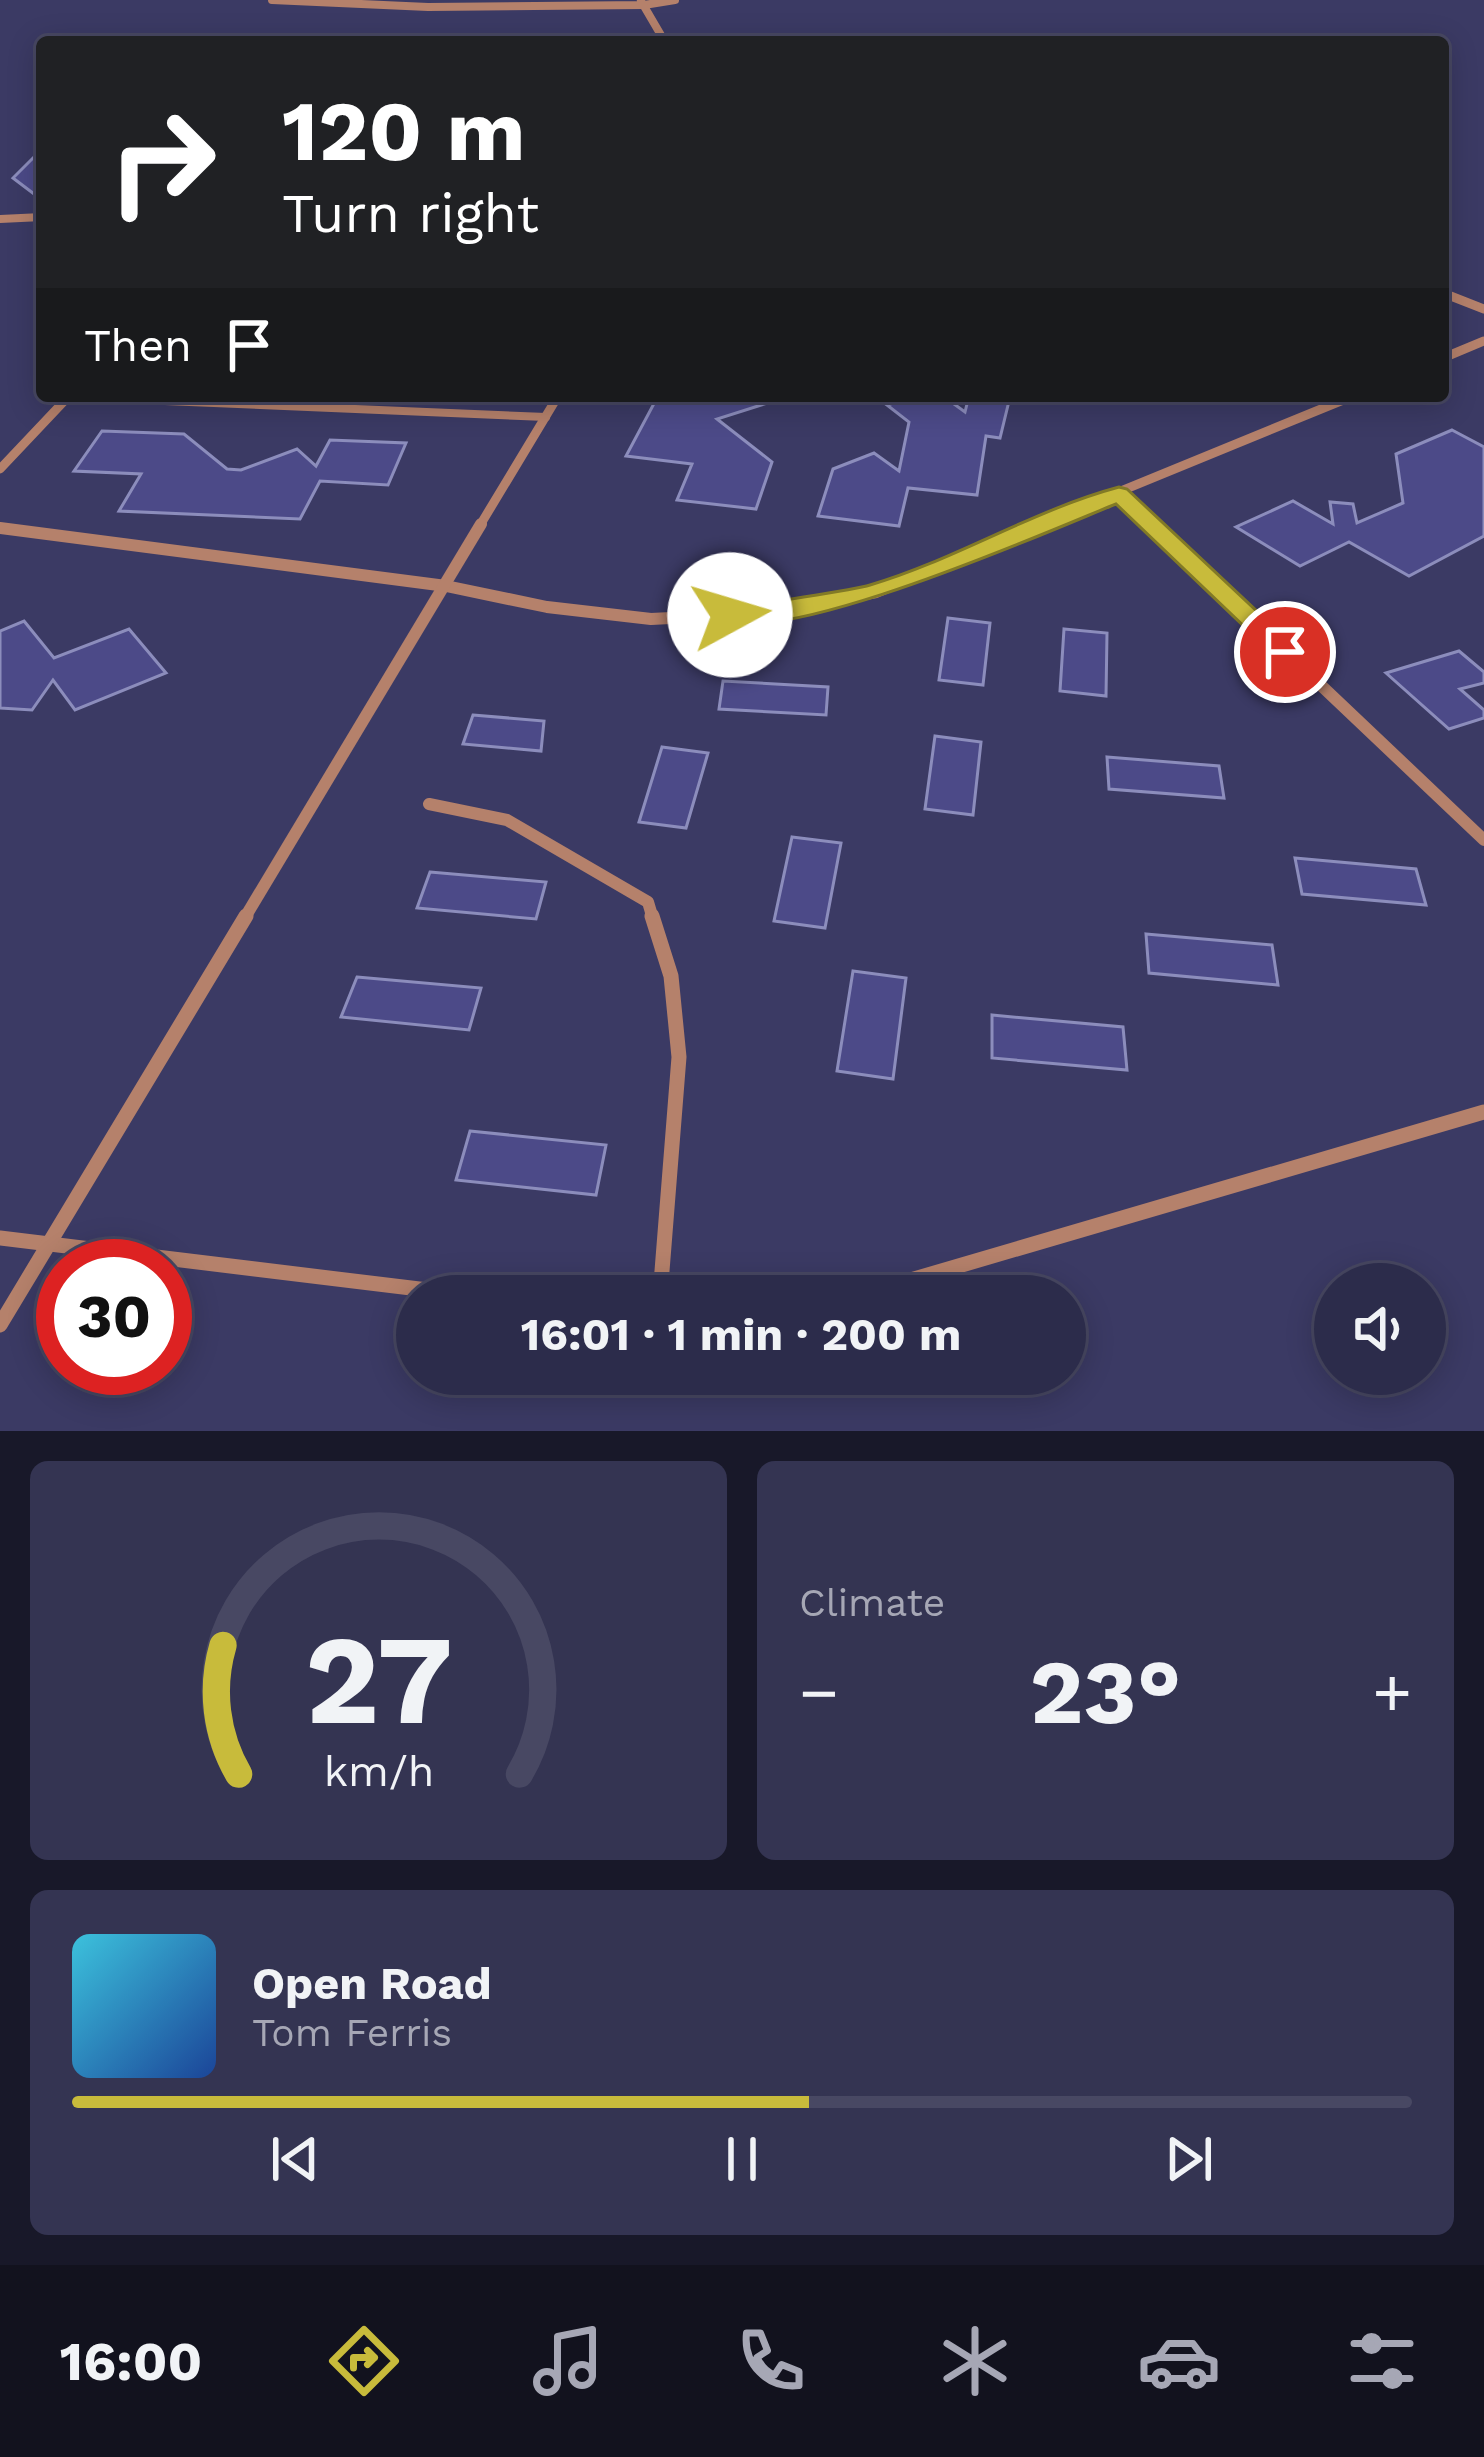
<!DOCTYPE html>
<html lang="en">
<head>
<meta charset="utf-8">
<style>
	:root { --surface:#2c2c4b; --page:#343452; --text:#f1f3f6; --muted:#a6a7b5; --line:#484863; --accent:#c8bb3b }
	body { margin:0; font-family:"Work Sans",sans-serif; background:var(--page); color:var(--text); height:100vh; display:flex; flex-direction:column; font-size:45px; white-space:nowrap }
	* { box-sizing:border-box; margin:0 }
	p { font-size:39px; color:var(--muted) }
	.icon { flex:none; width:66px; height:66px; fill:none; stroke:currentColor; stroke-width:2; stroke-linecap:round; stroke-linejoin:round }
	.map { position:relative; height:1431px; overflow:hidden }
	.panel { display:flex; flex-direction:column; gap:30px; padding:30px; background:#181829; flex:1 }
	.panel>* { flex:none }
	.guide { position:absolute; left:36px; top:36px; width:1413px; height:366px; border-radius:12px; box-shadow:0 6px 30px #0003,0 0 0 3px var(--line); background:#202124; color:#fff; overflow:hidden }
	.controls { position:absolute; left:1314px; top:1263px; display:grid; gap:24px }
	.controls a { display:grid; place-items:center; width:132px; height:132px; border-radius:50%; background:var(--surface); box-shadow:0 6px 30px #0003,0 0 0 3px var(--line); font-size:60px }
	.speed { position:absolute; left:36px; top:1239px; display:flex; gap:24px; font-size:60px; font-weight:700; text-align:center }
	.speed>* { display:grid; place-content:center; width:156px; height:156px; border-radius:50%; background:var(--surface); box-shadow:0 6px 30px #0003,0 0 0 3px var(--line); line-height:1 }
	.speed .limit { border:18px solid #d22; background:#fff; color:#111 }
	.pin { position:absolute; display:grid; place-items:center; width:102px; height:102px; color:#fff; margin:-51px; border:6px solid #fff; border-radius:50%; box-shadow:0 3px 12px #0007 }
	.me { position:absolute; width:132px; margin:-66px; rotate:84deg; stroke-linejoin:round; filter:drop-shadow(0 0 9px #0008) }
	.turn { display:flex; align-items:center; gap:42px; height:252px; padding:0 48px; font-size:54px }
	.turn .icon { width:156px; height:156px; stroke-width:2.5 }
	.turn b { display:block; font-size:84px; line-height:102px }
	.then { display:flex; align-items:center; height:114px; padding:0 48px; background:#0003; gap:24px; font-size:45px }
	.big { font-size:90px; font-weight:700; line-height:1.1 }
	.panel .card { flex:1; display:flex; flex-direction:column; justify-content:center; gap:18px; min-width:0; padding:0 42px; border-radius:18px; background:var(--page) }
	.panel .dial { align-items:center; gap:0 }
	.dial svg { height:312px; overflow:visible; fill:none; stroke:var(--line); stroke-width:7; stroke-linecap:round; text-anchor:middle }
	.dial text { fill:var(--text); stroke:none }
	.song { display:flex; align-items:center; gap:36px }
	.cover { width:144px; height:144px; border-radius:18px; background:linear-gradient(135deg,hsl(190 70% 55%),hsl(220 70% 35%)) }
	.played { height:12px; border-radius:6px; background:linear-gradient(90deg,var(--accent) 55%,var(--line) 55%) }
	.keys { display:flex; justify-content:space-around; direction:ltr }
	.heat { display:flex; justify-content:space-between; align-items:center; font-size:66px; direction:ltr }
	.panel .tiles { flex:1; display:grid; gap:30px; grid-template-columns:1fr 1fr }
	.card:last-child { grid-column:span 2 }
	.trip { position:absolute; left:396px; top:1275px; width:690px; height:120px; border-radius:60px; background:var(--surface); box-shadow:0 6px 30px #0003,0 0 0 3px var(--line); font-weight:700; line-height:120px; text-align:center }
	.tab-bar { display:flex; height:192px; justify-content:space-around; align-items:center; background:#12121e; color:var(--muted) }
	.tab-bar .icon { width:84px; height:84px }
	.tab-bar .selected { color:var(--accent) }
	.tab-bar b { font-size:54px; color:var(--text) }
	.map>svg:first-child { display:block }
</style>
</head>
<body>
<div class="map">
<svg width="1484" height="1431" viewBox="0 0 1484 1431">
	<rect width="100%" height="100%" fill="#3b3a64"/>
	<g fill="#4c4a88" stroke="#8c8dbc" stroke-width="3">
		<polygon points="42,149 42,200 13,178"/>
		<polygon points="658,396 773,396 774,401 717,419 772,462 756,509 677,500 692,464 626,456"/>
		<polygon points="916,396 943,396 965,412 969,396 1009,401 1000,438 986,436 977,495 908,488 899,526 818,516 833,469 874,453 899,471 909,422 887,405"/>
		<polygon points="1452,430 1484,447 1484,536 1409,576 1349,542 1300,566 1236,527 1293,501 1333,524 1330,502 1353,504 1357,523 1403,503 1396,454"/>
		<polygon points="102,431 184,434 227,469 241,470 297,449 316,466 330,440 406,443 388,485 320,481 300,519 119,511 141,474 74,471"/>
		<polygon points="948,618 990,623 983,685 939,680"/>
		<polygon points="24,621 54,658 129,629 166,673 75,710 53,680 32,710 0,708 0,631"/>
		<polygon points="1064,629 1107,633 1106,696 1060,691"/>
		<polygon points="1459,651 1484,672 1484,683 1460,689 1484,710 1484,718 1449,729 1386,673"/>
		<polygon points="723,681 828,687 826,715 719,709"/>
		<polygon points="473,715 544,721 541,751 463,744"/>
		<polygon points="935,736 981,742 973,815 925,809"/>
		<polygon points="662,747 708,753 686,828 639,822"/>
		<polygon points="1107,757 1219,766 1224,798 1109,789"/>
		<polygon points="792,837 841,843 825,928 774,921"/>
		<polygon points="1295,858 1416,869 1426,905 1302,894"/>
		<polygon points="430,872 546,882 536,919 417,908"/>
		<polygon points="1146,934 1272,945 1278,985 1149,973"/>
		<polygon points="853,971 906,978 893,1079 837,1071"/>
		<polygon points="357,977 481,988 469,1030 341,1017"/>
		<polygon points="992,1015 1123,1027 1127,1070 992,1058"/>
		<polygon points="470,1131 606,1145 596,1195 456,1180"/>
	</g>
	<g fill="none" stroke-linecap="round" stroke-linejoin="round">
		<polyline stroke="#b5816b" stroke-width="8" points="68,397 546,417"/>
		<g stroke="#b5816b" stroke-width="8">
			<polyline points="272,0 428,7 644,5 675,0"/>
			<polyline points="641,1 665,42"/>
			<polyline points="0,219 42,217"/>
		</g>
		<g stroke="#b5816b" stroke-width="9">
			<polyline points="1443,293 1484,309"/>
			<polyline points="1443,358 1484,341"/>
			<polyline points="0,469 69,396"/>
			<polyline points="1119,494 1154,527"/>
			<polyline points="479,527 558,396"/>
			<polyline points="1033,527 1353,396"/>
		</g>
		<g stroke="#b5816b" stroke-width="12">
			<polyline points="1151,524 1484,840"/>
			<polyline points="0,528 446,586 547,607 651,619 769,613 876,592 1040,524"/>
			<polyline points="429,804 507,820 648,902 653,919"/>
			<polyline points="244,919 481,524"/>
		</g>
		<g stroke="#b5816b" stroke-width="15">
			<polyline points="652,916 671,976 679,1057 660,1296"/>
			<polyline points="0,1238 444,1292 545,1296"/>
			<polyline points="856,1296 1484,1112"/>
			<polyline points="0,1325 246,916"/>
		</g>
	</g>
	<path fill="#c8bb3b" stroke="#827a26" stroke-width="3" d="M1119 487 1127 489 1294 646 1298 652 1294 657H1276L1116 504C1056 528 763 658 717 615 727 606 844 593 870 585 955 560 1033 510 1119 487Z"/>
</svg>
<div class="controls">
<a><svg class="icon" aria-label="sound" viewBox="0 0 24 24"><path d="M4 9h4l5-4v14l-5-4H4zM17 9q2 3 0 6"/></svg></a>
</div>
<div class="speed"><div class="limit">30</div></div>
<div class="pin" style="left:1285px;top:652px;background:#d93025"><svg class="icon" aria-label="arrive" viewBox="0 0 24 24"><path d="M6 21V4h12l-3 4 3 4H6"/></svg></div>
<svg class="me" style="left:730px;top:615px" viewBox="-20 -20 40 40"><circle r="19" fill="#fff"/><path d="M0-13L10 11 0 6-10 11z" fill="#c8bb3b"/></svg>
<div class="trip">16:01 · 1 min · 200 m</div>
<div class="guide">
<div class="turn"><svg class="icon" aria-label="right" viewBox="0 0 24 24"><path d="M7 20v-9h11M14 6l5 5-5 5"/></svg><div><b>120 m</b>Turn right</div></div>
<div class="then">Then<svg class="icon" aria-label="arrive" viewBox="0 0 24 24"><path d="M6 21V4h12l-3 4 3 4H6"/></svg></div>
</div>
</div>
<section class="panel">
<div class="tiles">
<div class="card dial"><svg viewBox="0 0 100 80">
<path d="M14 69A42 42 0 1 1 86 69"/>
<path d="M14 69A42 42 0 0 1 10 36" stroke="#c8bb3b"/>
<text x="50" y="56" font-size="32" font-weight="700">27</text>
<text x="50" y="72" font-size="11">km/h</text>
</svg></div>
<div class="card"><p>Climate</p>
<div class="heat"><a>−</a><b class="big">23°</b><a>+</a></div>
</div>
<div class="card">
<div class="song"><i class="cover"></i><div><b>Open Road</b><p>Tom Ferris</p></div></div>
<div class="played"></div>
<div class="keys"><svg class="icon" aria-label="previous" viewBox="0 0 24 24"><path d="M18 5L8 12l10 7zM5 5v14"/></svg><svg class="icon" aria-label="pause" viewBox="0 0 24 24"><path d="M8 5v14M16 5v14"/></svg><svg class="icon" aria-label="next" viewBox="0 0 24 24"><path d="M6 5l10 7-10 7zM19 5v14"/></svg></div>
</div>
</div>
</section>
<nav class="tab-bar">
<b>16:00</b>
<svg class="icon selected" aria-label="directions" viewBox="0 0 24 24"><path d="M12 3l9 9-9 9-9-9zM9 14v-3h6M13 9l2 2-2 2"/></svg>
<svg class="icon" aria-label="music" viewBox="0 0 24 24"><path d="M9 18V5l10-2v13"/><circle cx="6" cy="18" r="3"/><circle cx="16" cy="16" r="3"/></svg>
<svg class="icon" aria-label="phone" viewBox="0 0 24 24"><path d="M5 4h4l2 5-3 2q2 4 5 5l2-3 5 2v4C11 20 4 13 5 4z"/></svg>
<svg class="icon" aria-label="climate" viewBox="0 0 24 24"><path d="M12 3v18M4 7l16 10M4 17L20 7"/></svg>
<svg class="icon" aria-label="car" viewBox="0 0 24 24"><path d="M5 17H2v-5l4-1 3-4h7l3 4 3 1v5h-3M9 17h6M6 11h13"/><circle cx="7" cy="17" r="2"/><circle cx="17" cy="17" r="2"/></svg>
<svg class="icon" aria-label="filters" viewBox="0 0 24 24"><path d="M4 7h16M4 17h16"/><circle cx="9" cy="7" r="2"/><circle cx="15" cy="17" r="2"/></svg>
</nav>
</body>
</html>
